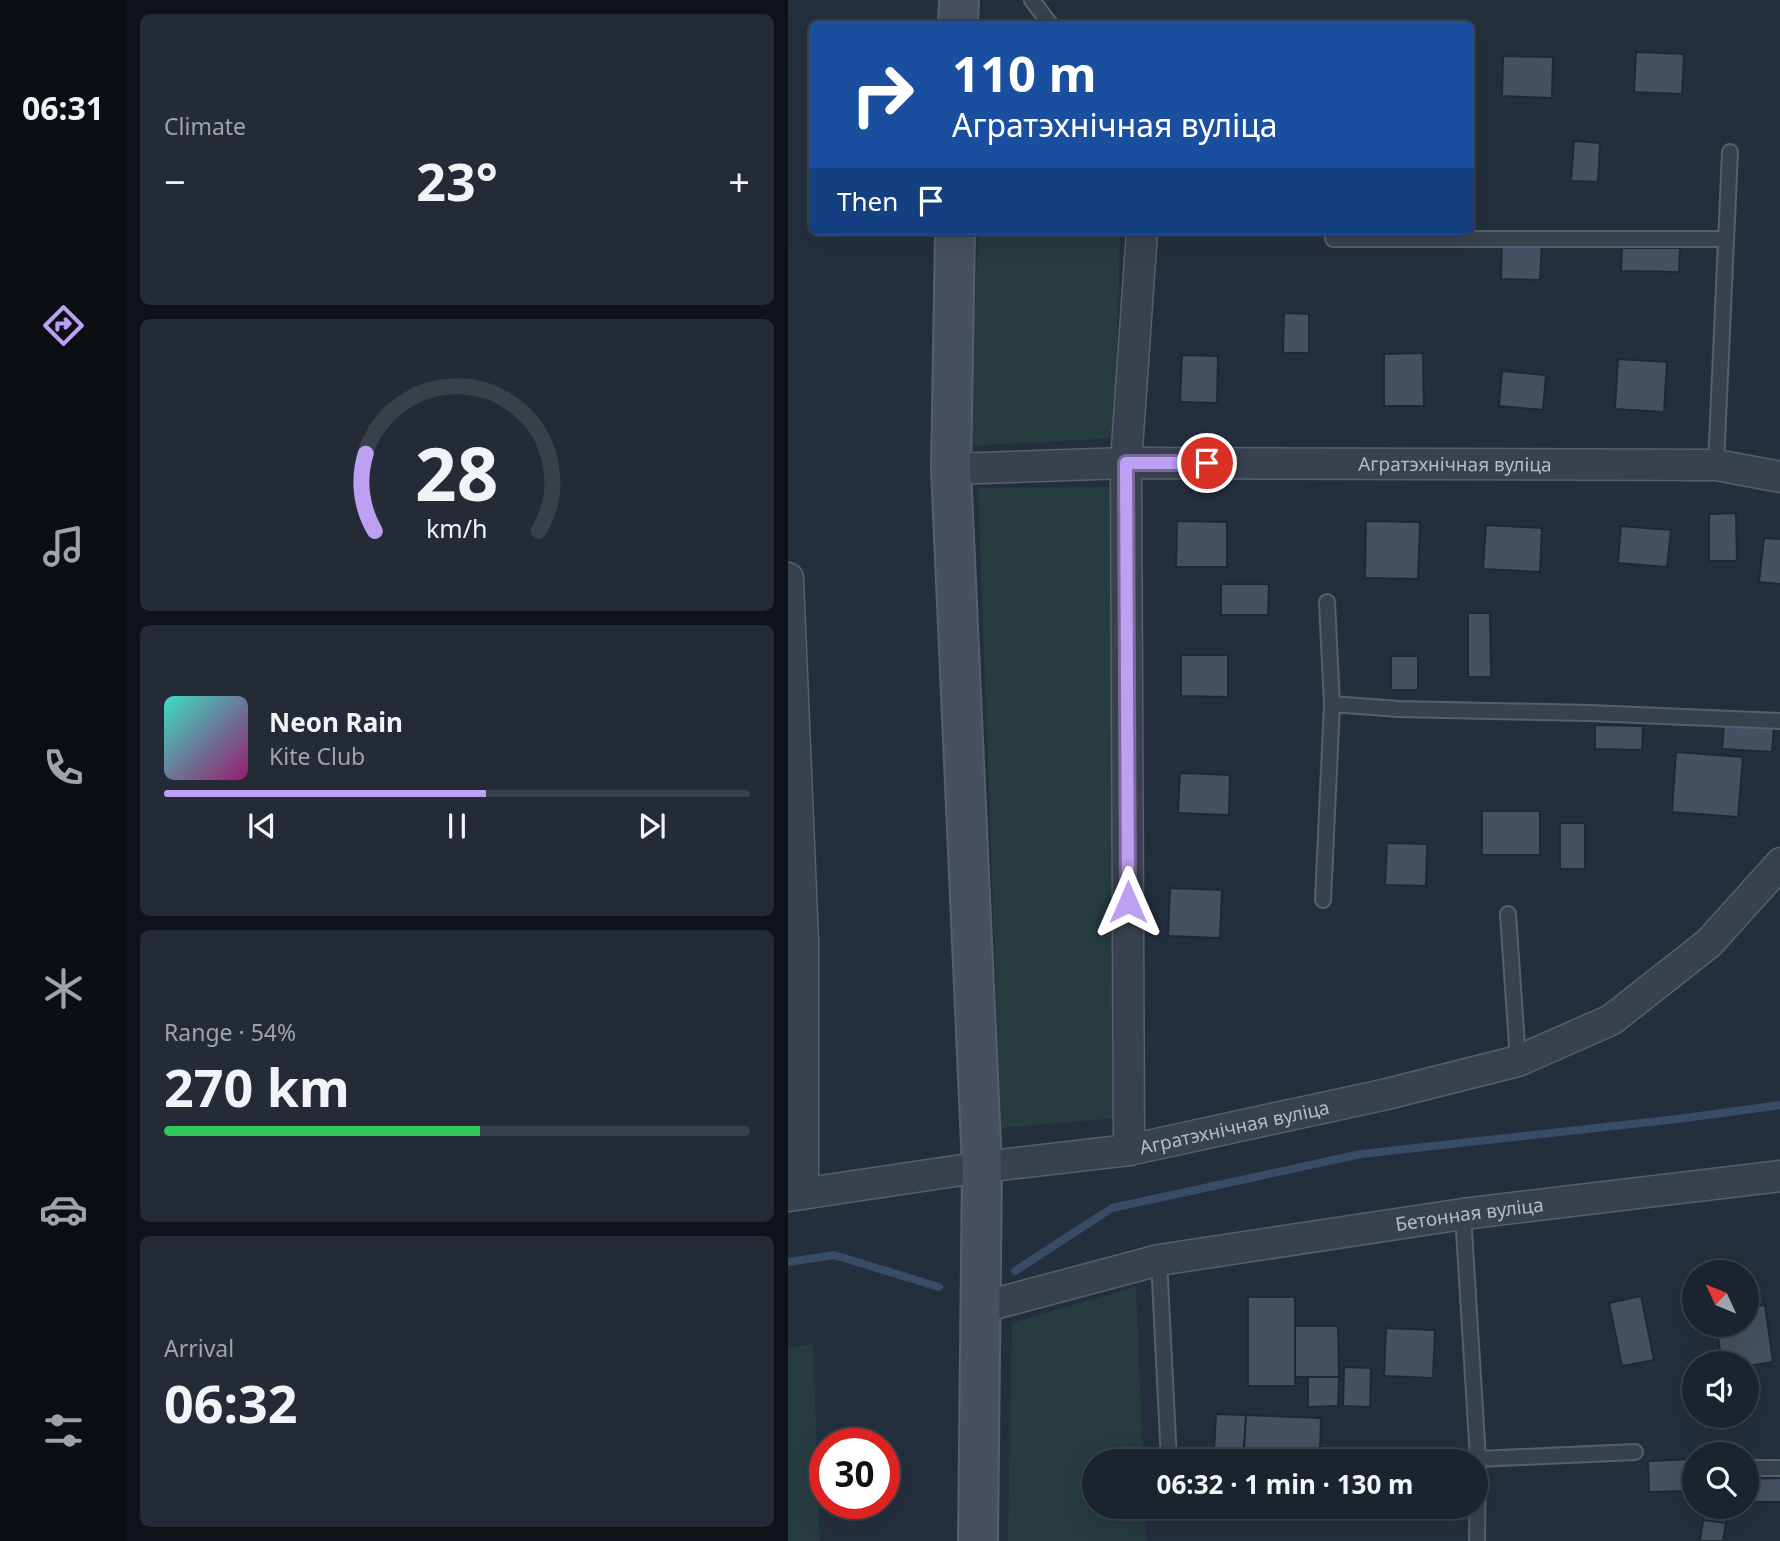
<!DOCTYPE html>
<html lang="en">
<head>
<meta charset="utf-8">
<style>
	:root { --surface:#1b232e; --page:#242b36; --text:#f1f3f6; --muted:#a0a4aa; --line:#39404a; --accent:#bca0f2 }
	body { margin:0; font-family:"Noto Sans",sans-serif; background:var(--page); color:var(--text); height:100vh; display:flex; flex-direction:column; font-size:26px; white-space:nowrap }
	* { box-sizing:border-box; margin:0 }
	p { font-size:23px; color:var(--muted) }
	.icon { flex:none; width:38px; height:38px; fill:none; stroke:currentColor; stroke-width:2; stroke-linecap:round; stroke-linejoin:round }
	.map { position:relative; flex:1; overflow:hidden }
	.panel { display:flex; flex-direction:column; gap:14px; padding:14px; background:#0f1319; width:662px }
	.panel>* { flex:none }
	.banner { position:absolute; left:21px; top:21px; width:665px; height:214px; border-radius:10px; box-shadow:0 7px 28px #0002,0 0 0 2px var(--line); background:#1a4fa0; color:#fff; overflow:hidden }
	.needle { width:46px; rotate:314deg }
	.tools { position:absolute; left:894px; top:1260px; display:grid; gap:14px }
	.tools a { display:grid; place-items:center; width:77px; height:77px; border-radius:50%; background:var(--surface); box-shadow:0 7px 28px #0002,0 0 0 2px var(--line); font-size:35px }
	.speed { position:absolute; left:21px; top:1428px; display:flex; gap:14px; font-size:35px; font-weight:700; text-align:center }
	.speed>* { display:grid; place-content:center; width:91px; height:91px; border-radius:50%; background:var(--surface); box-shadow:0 7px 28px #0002,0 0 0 2px var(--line); line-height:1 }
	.speed .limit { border:10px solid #d22; background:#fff; color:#111 }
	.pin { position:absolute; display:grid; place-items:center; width:60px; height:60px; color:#fff; margin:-30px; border:4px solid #fff; border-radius:50%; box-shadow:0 2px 7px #0007 }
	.me { position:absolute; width:77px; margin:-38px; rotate:0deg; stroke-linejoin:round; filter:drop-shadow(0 0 5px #0008) }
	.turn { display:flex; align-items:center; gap:24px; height:147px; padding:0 28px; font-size:32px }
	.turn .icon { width:91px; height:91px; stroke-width:2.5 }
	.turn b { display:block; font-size:49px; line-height:60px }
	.then { display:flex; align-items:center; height:66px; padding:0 28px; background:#0003; gap:14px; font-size:26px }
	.big { font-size:52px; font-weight:700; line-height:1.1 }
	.panel .widget { flex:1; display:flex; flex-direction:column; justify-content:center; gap:10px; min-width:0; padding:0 24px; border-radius:10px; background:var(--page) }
	.panel .dial { align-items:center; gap:0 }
	.dial svg { height:182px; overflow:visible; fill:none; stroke:var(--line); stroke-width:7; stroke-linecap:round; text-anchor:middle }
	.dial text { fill:var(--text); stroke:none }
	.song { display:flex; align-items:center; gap:21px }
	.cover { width:84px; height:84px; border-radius:10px; background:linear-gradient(135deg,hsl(170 70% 55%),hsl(320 70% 35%)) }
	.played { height:7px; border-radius:4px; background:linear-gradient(90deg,var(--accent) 55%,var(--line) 55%) }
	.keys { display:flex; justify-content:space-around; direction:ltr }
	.heat { display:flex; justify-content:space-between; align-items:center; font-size:38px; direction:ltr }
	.charge { height:10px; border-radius:5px; background:linear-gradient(90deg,#34c759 54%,var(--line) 0) }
	.trip { position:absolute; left:294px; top:1449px; width:406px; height:70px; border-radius:35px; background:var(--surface); box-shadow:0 7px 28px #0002,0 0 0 2px var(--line); font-weight:700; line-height:70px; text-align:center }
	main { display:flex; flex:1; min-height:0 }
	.tab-bar { display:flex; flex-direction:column; width:126px; justify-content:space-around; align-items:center; background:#0b0e12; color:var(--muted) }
	.tab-bar .icon { width:49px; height:49px }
	.tab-bar .current { color:var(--accent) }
	.tab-bar b { font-size:32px; color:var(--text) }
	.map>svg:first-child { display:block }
</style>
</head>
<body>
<main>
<nav class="tab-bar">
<b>06:31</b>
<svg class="icon current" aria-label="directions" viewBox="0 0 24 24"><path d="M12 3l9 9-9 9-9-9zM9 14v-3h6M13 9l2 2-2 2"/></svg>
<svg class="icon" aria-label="music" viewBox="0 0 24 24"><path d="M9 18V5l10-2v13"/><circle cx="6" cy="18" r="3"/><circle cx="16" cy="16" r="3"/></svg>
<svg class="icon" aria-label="phone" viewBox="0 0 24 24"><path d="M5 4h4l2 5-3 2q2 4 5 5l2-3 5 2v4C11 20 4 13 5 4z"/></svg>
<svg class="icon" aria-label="climate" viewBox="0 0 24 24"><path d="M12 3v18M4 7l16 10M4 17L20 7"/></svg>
<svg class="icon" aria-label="car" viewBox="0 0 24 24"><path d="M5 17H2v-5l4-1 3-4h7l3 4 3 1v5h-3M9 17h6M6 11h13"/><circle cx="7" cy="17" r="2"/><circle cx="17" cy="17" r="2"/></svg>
<svg class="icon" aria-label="filters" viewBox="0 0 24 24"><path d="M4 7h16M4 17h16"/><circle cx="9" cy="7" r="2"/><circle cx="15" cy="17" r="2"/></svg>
</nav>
<section class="panel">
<div class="widget"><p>Climate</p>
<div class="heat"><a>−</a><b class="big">23°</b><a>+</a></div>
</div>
<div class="widget dial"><svg viewBox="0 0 100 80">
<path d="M14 69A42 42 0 1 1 86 69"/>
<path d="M14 69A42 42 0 0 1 10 35" stroke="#bca0f2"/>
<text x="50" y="56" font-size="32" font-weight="700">28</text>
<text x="50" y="72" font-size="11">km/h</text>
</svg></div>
<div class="widget">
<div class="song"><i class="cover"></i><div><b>Neon Rain</b><p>Kite Club</p></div></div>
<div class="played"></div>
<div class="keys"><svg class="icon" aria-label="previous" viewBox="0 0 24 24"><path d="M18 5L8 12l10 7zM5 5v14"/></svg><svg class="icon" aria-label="pause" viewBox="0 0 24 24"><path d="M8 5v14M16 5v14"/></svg><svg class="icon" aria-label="next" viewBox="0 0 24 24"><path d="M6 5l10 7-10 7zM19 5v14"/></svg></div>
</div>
<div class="widget"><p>Range · 54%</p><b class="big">270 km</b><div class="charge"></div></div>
<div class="widget"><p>Arrival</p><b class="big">06:32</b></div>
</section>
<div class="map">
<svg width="993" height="1541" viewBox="0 0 993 1541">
	<rect width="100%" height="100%" fill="#242f3e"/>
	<g fill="#263c3f">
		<polygon points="190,231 332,231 327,438 182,446"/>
		<polygon points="322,487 329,1118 213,1128 190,488"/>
		<polygon points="348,1287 355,1461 306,1461 306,1507 357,1507 358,1541 220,1541 224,1323"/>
		<polygon points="25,1344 32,1541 0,1541 0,1348"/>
	</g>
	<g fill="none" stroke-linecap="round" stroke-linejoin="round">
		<g stroke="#394c67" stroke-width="8">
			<polyline points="0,1262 46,1255 151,1287"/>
			<polyline points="227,1271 324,1208 573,1154 889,1119 993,1105"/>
		</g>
	</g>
	<g fill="#455162" stroke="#1f2835" stroke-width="2">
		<polygon points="848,52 896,54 894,94 846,92"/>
		<polygon points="715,56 765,57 764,98 714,96"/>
		<polygon points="786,141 812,143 810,182 783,181"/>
		<polygon points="682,159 685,159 684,204 682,204"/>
		<polygon points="714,242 754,243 752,280 713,279"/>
		<polygon points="834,248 892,248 891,272 833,271"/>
		<polygon points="496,313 521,314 521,353 495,353"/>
		<polygon points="635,353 636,406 596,406 596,354"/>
		<polygon points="394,355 430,356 429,403 392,402"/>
		<polygon points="830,359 879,362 876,412 827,409"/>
		<polygon points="714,371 758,375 755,410 711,406"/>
		<polygon points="948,513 949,561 921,561 921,514"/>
		<polygon points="389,521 439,522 439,567 388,567"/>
		<polygon points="578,521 632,522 630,579 577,578"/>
		<polygon points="698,525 754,528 752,572 695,569"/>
		<polygon points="833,526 883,530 879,567 830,563"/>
		<polygon points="976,538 993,539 993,584 971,582"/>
		<polygon points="433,584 481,584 480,615 433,615"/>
		<polygon points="680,613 702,613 703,677 680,677"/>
		<polygon points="393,655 440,655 440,697 393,696"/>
		<rect x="603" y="656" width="27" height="34"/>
		<polygon points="936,724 986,727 984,752 934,749"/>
		<polygon points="807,725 855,726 854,750 807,749"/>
		<polygon points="888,752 955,757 950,817 884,812"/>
		<polygon points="392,773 442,775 441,815 390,813"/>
		<rect x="694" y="811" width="58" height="44"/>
		<rect x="772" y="823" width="25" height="46"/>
		<polygon points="599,843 639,844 638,886 597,885"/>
		<polygon points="382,888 434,890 432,938 380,936"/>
		<polygon points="853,1296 866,1360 834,1366 821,1303"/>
		<rect x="460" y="1297" width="47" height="89"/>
		<polygon points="977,1305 985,1362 959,1366 959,1363 934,1363 928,1325 959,1325 959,1308"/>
		<polygon points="507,1326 550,1326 551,1377 507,1377"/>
		<polygon points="598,1328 647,1330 645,1378 596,1376"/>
		<polygon points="556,1367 583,1368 582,1407 555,1406"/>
		<polygon points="520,1377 551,1377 550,1406 520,1407"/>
		<polygon points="428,1414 458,1415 456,1451 426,1451"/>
		<polygon points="458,1415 533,1418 532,1454 456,1451"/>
		<polygon points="906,1459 906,1491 861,1492 860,1461"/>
		<polygon points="993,1478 993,1502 959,1502 959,1479"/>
		<polygon points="917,1507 940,1507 938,1523 915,1520"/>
		<polygon points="915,1520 938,1523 935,1541 912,1541"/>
	</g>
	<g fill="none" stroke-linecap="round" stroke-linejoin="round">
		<g stroke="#565f6c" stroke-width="18">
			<g id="lane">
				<polyline points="244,0 262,24"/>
				<polyline points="545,231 545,239 938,239"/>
				<polyline points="928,465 942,152"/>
				<polyline points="539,602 544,704 610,709 802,713 993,721"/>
				<polyline points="535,900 544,704"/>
				<polyline points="720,914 730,1061"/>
				<polyline points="675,1214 690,1459 689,1541"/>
				<polyline points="371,1260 381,1461"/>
				<polyline points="690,1459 847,1452"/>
				<polyline points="959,1468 993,1468"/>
			</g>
		</g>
		<g stroke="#565f6c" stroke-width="33">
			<g id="street">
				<path id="s1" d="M163 469 338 463 928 465 993 477"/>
				<polyline points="0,578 15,941 15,1194"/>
				<polyline points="341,1150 338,463 354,231"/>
				<path id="s2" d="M0 1196 194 1167 341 1150 599 1094 730 1061 823 1020 921 943 993 863"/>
				<path id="s3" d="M191 1308 371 1260 675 1214 993 1176"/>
			</g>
		</g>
		<g stroke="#565f6c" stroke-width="42">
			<g id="secondary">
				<polyline points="170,24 171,0"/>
				<polyline points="167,231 163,469 194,1167 190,1541"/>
			</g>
		</g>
		<use href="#lane" stroke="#38414e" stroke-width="14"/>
		<use href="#street" stroke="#38414e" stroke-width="30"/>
		<use href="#secondary" stroke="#465061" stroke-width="38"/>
	</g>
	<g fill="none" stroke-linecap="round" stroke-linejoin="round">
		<g stroke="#7a689d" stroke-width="18">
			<polyline id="route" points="340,902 338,463 419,463"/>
		</g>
		<use href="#route" stroke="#bca0f2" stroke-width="12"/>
	</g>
	<g text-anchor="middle" stroke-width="7" stroke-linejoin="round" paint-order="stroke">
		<g font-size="19" fill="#b4bcc9" stroke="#1d2633">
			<text dy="7" stroke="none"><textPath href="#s1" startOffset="504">Агратэхнічная вуліца</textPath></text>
			<text dy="7" stroke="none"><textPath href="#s2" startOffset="452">Агратэхнічная вуліца</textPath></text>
			<text dy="7" stroke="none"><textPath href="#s3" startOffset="500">Бетонная вуліца</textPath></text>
		</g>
	</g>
</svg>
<div class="tools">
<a><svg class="needle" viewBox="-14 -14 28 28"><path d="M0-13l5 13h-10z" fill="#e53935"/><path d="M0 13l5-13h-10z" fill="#a0a4aa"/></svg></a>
<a><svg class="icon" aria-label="sound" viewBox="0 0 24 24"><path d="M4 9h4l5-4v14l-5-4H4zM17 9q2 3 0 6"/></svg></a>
<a><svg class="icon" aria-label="search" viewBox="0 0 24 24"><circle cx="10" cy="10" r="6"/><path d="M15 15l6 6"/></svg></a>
</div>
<div class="speed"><div class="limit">30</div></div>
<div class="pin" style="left:419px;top:463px;background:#d93025"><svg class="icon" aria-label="arrive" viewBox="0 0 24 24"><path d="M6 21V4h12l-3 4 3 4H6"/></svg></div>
<svg class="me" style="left:340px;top:902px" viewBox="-20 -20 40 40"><path d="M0-17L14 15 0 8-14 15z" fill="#bca0f2" stroke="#fff" stroke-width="4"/></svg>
<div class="trip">06:32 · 1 min · 130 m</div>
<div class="banner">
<div class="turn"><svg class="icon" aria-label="right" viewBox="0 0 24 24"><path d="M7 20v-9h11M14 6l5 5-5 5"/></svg><div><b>110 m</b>Агратэхнічная вуліца</div></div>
<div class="then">Then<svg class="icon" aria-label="arrive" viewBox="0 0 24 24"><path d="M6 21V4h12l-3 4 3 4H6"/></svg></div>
</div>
</div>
</main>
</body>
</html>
